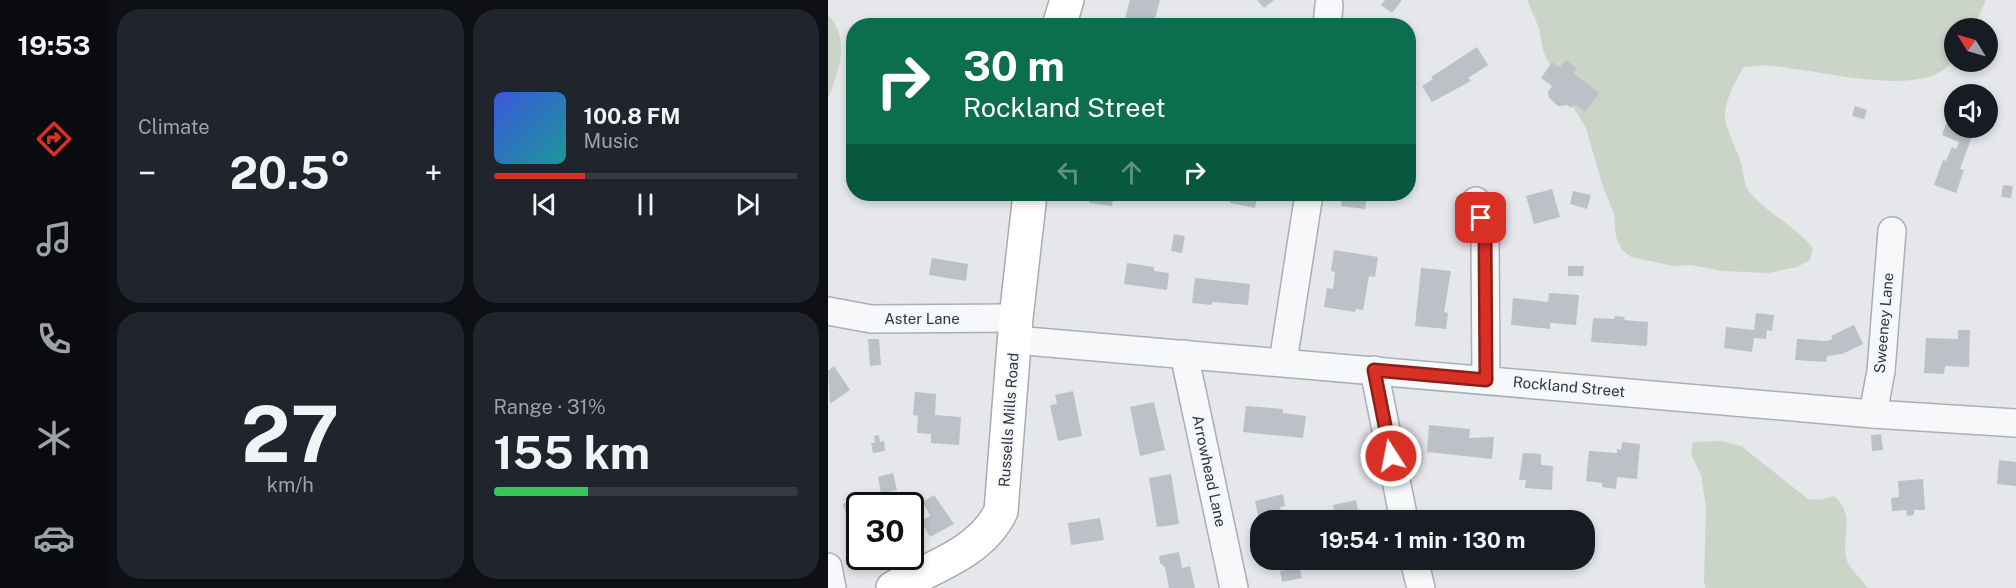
<!DOCTYPE html>
<html lang="en">
<head>
<meta charset="utf-8">
<style>
	:root { --surface:#171b24; --page:#20242c; --text:#f1f3f6; --muted:#9ea1a6; --line:#363941; --accent:#d93025 }
	body { margin:0; font-family:"Public Sans",sans-serif; background:var(--page); color:var(--text); height:100vh; display:flex; flex-direction:column; font-size:22px; white-space:nowrap }
	* { box-sizing:border-box; margin:0 }
	p { font-size:20px; color:var(--muted) }
	.icon { flex:none; width:33px; height:33px; fill:none; stroke:currentColor; stroke-width:2; stroke-linecap:round; stroke-linejoin:round }
	.map { position:relative; flex:1; overflow:hidden }
	.panel { display:flex; flex-direction:column; gap:9px; padding:9px; background:#0d0f14; width:720px }
	.panel>* { flex:none }
	.top-card { position:absolute; left:18px; top:18px; width:570px; height:183px; border-radius:24px; box-shadow:0 3px 9px #0003; background:#0b6e4f; color:#fff; overflow:hidden }
	.needle { width:39px; rotate:307deg }
	.fabs { position:absolute; left:1116px; top:18px; display:grid; gap:12px }
	.fabs a { display:grid; place-items:center; width:54px; height:54px; border-radius:50%; background:var(--surface); box-shadow:0 3px 9px #0003; font-size:30px }
	.speed { position:absolute; left:18px; top:492px; display:flex; gap:12px; font-size:30px; font-weight:700; text-align:center }
	.speed>* { display:grid; place-content:center; width:78px; height:78px; border-radius:50%; background:var(--surface); box-shadow:0 3px 9px #0003; line-height:1 }
	.speed .limit { border:3px solid #111; border-radius:9px; background:#fff; color:#111 }
	.pin { position:absolute; display:grid; place-items:center; width:51px; height:51px; color:#fff; margin:-26px; border-radius:12px; box-shadow:0 3px 9px #0006 }
	.me { position:absolute; width:66px; margin:-33px; rotate:349deg; stroke-linejoin:round; filter:drop-shadow(0 0 4px #0008) }
	.turn { display:flex; align-items:center; gap:21px; height:126px; padding:0 18px; font-size:27px }
	.turn .icon { width:78px; height:78px; stroke-width:2.5 }
	.turn b { display:block; font-size:42px; line-height:51px }
	.lanes { display:flex; align-items:center; height:57px; padding:0 18px; background:#0003; justify-content:center; gap:30px; direction:ltr }
	.lanes .off { opacity:.35 }
	.big { font-size:45px; font-weight:700; line-height:1.1 }
	.panel .card { flex:1; display:flex; flex-direction:column; justify-content:center; gap:9px; min-width:0; padding:0 21px; border-radius:24px; background:var(--page) }
	.panel .dial { align-items:center; gap:0 }
	.dial b { font-size:78px; line-height:1 }
	.song { display:flex; align-items:center; gap:18px }
	.cover { width:72px; height:72px; border-radius:9px; background:linear-gradient(135deg,hsl(230 70% 55%),hsl(180 70% 35%)) }
	.played { height:6px; border-radius:3px; background:linear-gradient(90deg,var(--accent) 30%,var(--line) 30%) }
	.keys { display:flex; justify-content:space-around; direction:ltr }
	.heat { display:flex; justify-content:space-between; align-items:center; font-size:33px; direction:ltr }
	.charge { height:9px; border-radius:4px; background:linear-gradient(90deg,#34c759 31%,var(--line) 0) }
	.panel .tiles { flex:1; display:grid; gap:9px; grid-template-columns:repeat(2,1fr) }
	.trip { position:absolute; left:422px; top:510px; width:345px; height:60px; border-radius:24px; background:var(--surface); box-shadow:0 3px 9px #0003; font-weight:700; line-height:60px; text-align:center }
	main { display:flex; flex:1; min-height:0 }
	.dock { display:flex; flex-direction:column; width:108px; justify-content:space-around; align-items:center; background:#090b0e; color:var(--muted) }
	.dock .icon { width:42px; height:42px }
	.dock .selected { color:var(--accent) }
	.dock b { font-size:27px; color:var(--text) }
	.map>svg:first-child { display:block }
</style>
</head>
<body>
<main>
<nav class="dock">
<b>19:53</b>
<svg class="icon selected" aria-label="directions" viewBox="0 0 24 24"><path d="M12 3l9 9-9 9-9-9zM9 14v-3h6M13 9l2 2-2 2"/></svg>
<svg class="icon" aria-label="music" viewBox="0 0 24 24"><path d="M9 18V5l10-2v13"/><circle cx="6" cy="18" r="3"/><circle cx="16" cy="16" r="3"/></svg>
<svg class="icon" aria-label="phone" viewBox="0 0 24 24"><path d="M5 4h4l2 5-3 2q2 4 5 5l2-3 5 2v4C11 20 4 13 5 4z"/></svg>
<svg class="icon" aria-label="climate" viewBox="0 0 24 24"><path d="M12 3v18M4 7l16 10M4 17L20 7"/></svg>
<svg class="icon" aria-label="car" viewBox="0 0 24 24"><path d="M5 17H2v-5l4-1 3-4h7l3 4 3 1v5h-3M9 17h6M6 11h13"/><circle cx="7" cy="17" r="2"/><circle cx="17" cy="17" r="2"/></svg>
</nav>
<section class="panel">
<div class="tiles">
<div class="card"><p>Climate</p>
<div class="heat"><a>−</a><b class="big">20.5°</b><a>+</a></div>
</div>
<div class="card">
<div class="song"><i class="cover"></i><div><b>100.8 FM</b><p>Music</p></div></div>
<div class="played"></div>
<div class="keys"><svg class="icon" aria-label="previous" viewBox="0 0 24 24"><path d="M18 5L8 12l10 7zM5 5v14"/></svg><svg class="icon" aria-label="pause" viewBox="0 0 24 24"><path d="M8 5v14M16 5v14"/></svg><svg class="icon" aria-label="next" viewBox="0 0 24 24"><path d="M6 5l10 7-10 7zM19 5v14"/></svg></div>
</div>
<div class="card dial"><b>27</b><p>km/h</p></div>
<div class="card"><p>Range · 31%</p><b class="big">155 km</b><div class="charge"></div></div>
</div>
</section>
<div class="map">
<svg width="1188" height="588" viewBox="0 0 1188 588">
	<rect width="100%" height="100%" fill="#e5e7eb"/>
	<g fill="#cad4c7">
		<path d="M699 0H1158L1145 28H1126C1126 37 1129 53 1125 60 1100 102 983 68 943 66 934 65 925 66 916 67 907 81 893 107 898 124 902 137 909 150 913 163 916 174 915 184 923 194 940 214 972 229 985 249L982 260 969 267 941 273 895 271 863 265 846 266 803 257 794 250 788 237 786 214 775 187 758 128 732 85 715 51 711 28Z"/>
		<path d="M0 15C23 39 11 71 0 98Z"/>
		<path d="M893 441 913 446 980 499 992 500 1006 496C1029 514 1012 541 1019 561 1023 570 1034 580 1040 588H878L876 581 878 507 873 475 863 454 865 442Z"/>
	</g>
	<g fill="#bcc1c7">
		<polygon points="302,0 332,0 325,26 296,22"/>
		<polygon points="429,0 446,0 436,8"/>
		<polygon points="557,0 574,0 564,13 553,5"/>
		<polygon points="649,47 660,65 640,78 643,81 604,102 594,86 605,79 603,77"/>
		<polygon points="738,60 749,68 745,73 771,93 757,112 746,104 743,108 739,105 730,106 721,98 720,91 724,86 713,78 724,62 732,68"/>
		<polygon points="1126,102 1126,128 1147,128 1132,169 1136,170 1128,193 1106,185 1115,160 1118,161 1124,147 1128,149 1131,142 1114,135"/>
		<polygon points="1027,106 1039,110 1036,119 1024,116"/>
		<polygon points="1175,185 1185,186 1183,198 1173,197"/>
		<polygon points="724,189 732,217 706,224 698,196"/>
		<polygon points="745,191 763,195 759,209 742,204"/>
		<polygon points="262,194 286,194 284,206 261,203"/>
		<polygon points="403,194 430,194 427,208 402,203"/>
		<polygon points="515,194 539,194 537,209 513,206"/>
		<polygon points="346,234 357,236 354,253 343,251"/>
		<polygon points="506,250 550,257 547,277 541,276 535,310 528,309 527,312 496,307 499,288 505,289 507,272 503,271"/>
		<polygon points="104,258 140,264 138,281 101,275"/>
		<polygon points="299,263 326,267 326,271 341,273 339,290 296,284"/>
		<polygon points="740,266 756,266 755,276 740,276"/>
		<polygon points="593,268 623,271 616,312 620,313 618,329 587,326"/>
		<polygon points="367,278 422,284 420,305 384,302 384,305 364,303"/>
		<polygon points="721,293 751,295 748,325 722,323 722,329 683,325 685,298 720,302"/>
		<polygon points="928,313 946,315 944,331 939,330 938,339 926,338 924,352 896,348 898,327 926,330"/>
		<polygon points="787,316 797,317 796,320 820,322 819,346 763,342 765,318 786,319"/>
		<polygon points="1026,325 1035,344 1014,354 999,356 998,362 967,360 969,339 999,341 1005,339 1003,336"/>
		<polygon points="1130,330 1142,330 1141,367 1117,366 1116,374 1096,373 1098,338 1130,339"/>
		<polygon points="40,339 51,339 53,365 42,366"/>
		<polygon points="6,366 22,390 2,404 0,371"/>
		<polygon points="245,391 254,436 230,441 222,405 229,404 227,395"/>
		<polygon points="87,392 108,394 107,415 133,417 131,445 103,443 103,434 89,433 90,416 85,415"/>
		<polygon points="326,402 337,450 312,456 302,407"/>
		<polygon points="418,406 455,409 455,413 478,416 475,438 415,432"/>
		<polygon points="601,425 642,429 641,438 666,437 664,459 599,452"/>
		<polygon points="1053,434 1055,450 1044,451 1043,435"/>
		<polygon points="51,435 52,442 56,441 57,451 45,453 43,443 47,443 46,436"/>
		<polygon points="794,442 812,444 809,479 789,477 788,489 774,487 774,483 758,481 761,451 789,453 789,449 793,450"/>
		<polygon points="695,453 713,454 713,465 725,466 724,490 697,488 698,480 691,480"/>
		<polygon points="1171,460 1188,462 1188,486 1169,484"/>
		<polygon points="65,473 69,490 53,494 50,477"/>
		<polygon points="343,474 351,524 329,527 321,478"/>
		<polygon points="1095,479 1097,510 1086,510 1086,515 1079,516 1078,510 1064,511 1063,498 1071,497 1070,481"/>
		<polygon points="455,494 457,506 452,507 455,520 431,520 427,501"/>
		<polygon points="106,495 126,524 102,537 93,521 102,516 95,502"/>
		<polygon points="30,497 34,506 32,506 31,551 15,504"/>
		<polygon points="528,500 532,520 508,520 505,505"/>
		<polygon points="272,518 276,540 243,545 240,523"/>
		<polygon points="351,552 354,568 362,566 367,588 341,588 337,567 332,563 331,556"/>
		<polygon points="33,556 55,556 55,557 37,564"/>
		<polygon points="471,567 474,578 454,582 452,571"/>
	</g>
	<g fill="none" stroke-linecap="round" stroke-linejoin="round">
		<g stroke="#aaaeb5" stroke-width="30">
			<g id="minor">
				<polyline points="499,26 501,5"/>
				<polyline points="648,201 657,234 658,380"/>
				<polyline points="0,311 43,319 188,318"/>
				<polyline points="187,340 1045,414 1188,423"/>
				<polyline points="356,354 406,588"/>
				<polyline points="455,362 481,194"/>
				<polyline points="546,370 576,520"/>
				<polyline points="1045,414 1053,371 1064,231"/>
				<polyline points="586,560 593,588"/>
				<polyline points="0,567 4,588"/>
			</g>
		</g>
		<g stroke="#a5acb5" stroke-width="36">
			<g id="major">
				<polyline points="231,26 239,0"/>
				<path d="M65 588C103 568 154 552 173 511L188 318 202 194"/>
			</g>
		</g>
		<use href="#minor" stroke="#f7f8f9" stroke-width="27"/>
		<use href="#major" stroke="#fff" stroke-width="33"/>
	</g>
	<g fill="none" stroke-linecap="round" stroke-linejoin="round">
		<g stroke="#8d1f18" stroke-width="15">
			<polyline id="route" points="563,456 546,370 658,380 657,234 653,218"/>
		</g>
		<use href="#route" stroke="#d93025" stroke-width="10"/>
	</g>
	<g text-anchor="middle" stroke-width="4.5" stroke-linejoin="round" paint-order="stroke">
		<g font-size="15" fill="#2e3642" stroke="#f4f6f8">
			<text x="94" y="324">Aster Lane</text>
			<text transform="translate(1056 323) rotate(-85)" y="5">Sweeney Lane</text>
			<text transform="translate(741 387) rotate(5)" y="5">Rockland Street</text>
			<text transform="translate(181 420) rotate(-86)" y="5">Russells Mills Road</text>
			<text transform="translate(381 471) rotate(78)" y="5">Arrowhead Lane</text>
		</g>
	</g>
</svg>
<div class="fabs">
<a><svg class="needle" viewBox="-14 -14 28 28"><path d="M0-13l5 13h-10z" fill="#e53935"/><path d="M0 13l5-13h-10z" fill="#9ea1a6"/></svg></a>
<a><svg class="icon" aria-label="sound" viewBox="0 0 24 24"><path d="M4 9h4l5-4v14l-5-4H4zM17 9q2 3 0 6"/></svg></a>
</div>
<div class="speed"><div class="limit">30</div></div>
<div class="pin" style="left:653px;top:218px;background:#d93025"><svg class="icon" aria-label="arrive" viewBox="0 0 24 24"><path d="M6 21V4h12l-3 4 3 4H6"/></svg></div>
<svg class="me" style="left:563px;top:456px" viewBox="-20 -20 40 40"><circle r="17" fill="#d93025" stroke="#fff" stroke-width="3"/><path d="M0-11L8 9 0 5-8 9z" fill="#fff"/></svg>
<div class="trip">19:54 · 1 min · 130 m</div>
<div class="top-card">
<div class="turn"><svg class="icon" aria-label="right" viewBox="0 0 24 24"><path d="M7 20v-9h11M14 6l5 5-5 5"/></svg><div><b>30 m</b>Rockland Street</div></div>
<div class="lanes"><svg class="icon off" aria-label="left" viewBox="0 0 24 24"><path d="M17 20v-9H6M10 6l-5 5 5 5"/></svg><svg class="icon off" aria-label="ahead" viewBox="0 0 24 24"><path d="M12 20V5M6 11l6-6 6 6"/></svg><svg class="icon" aria-label="right" viewBox="0 0 24 24"><path d="M7 20v-9h11M14 6l5 5-5 5"/></svg></div>
</div>
</div>
</main>
</body>
</html>
